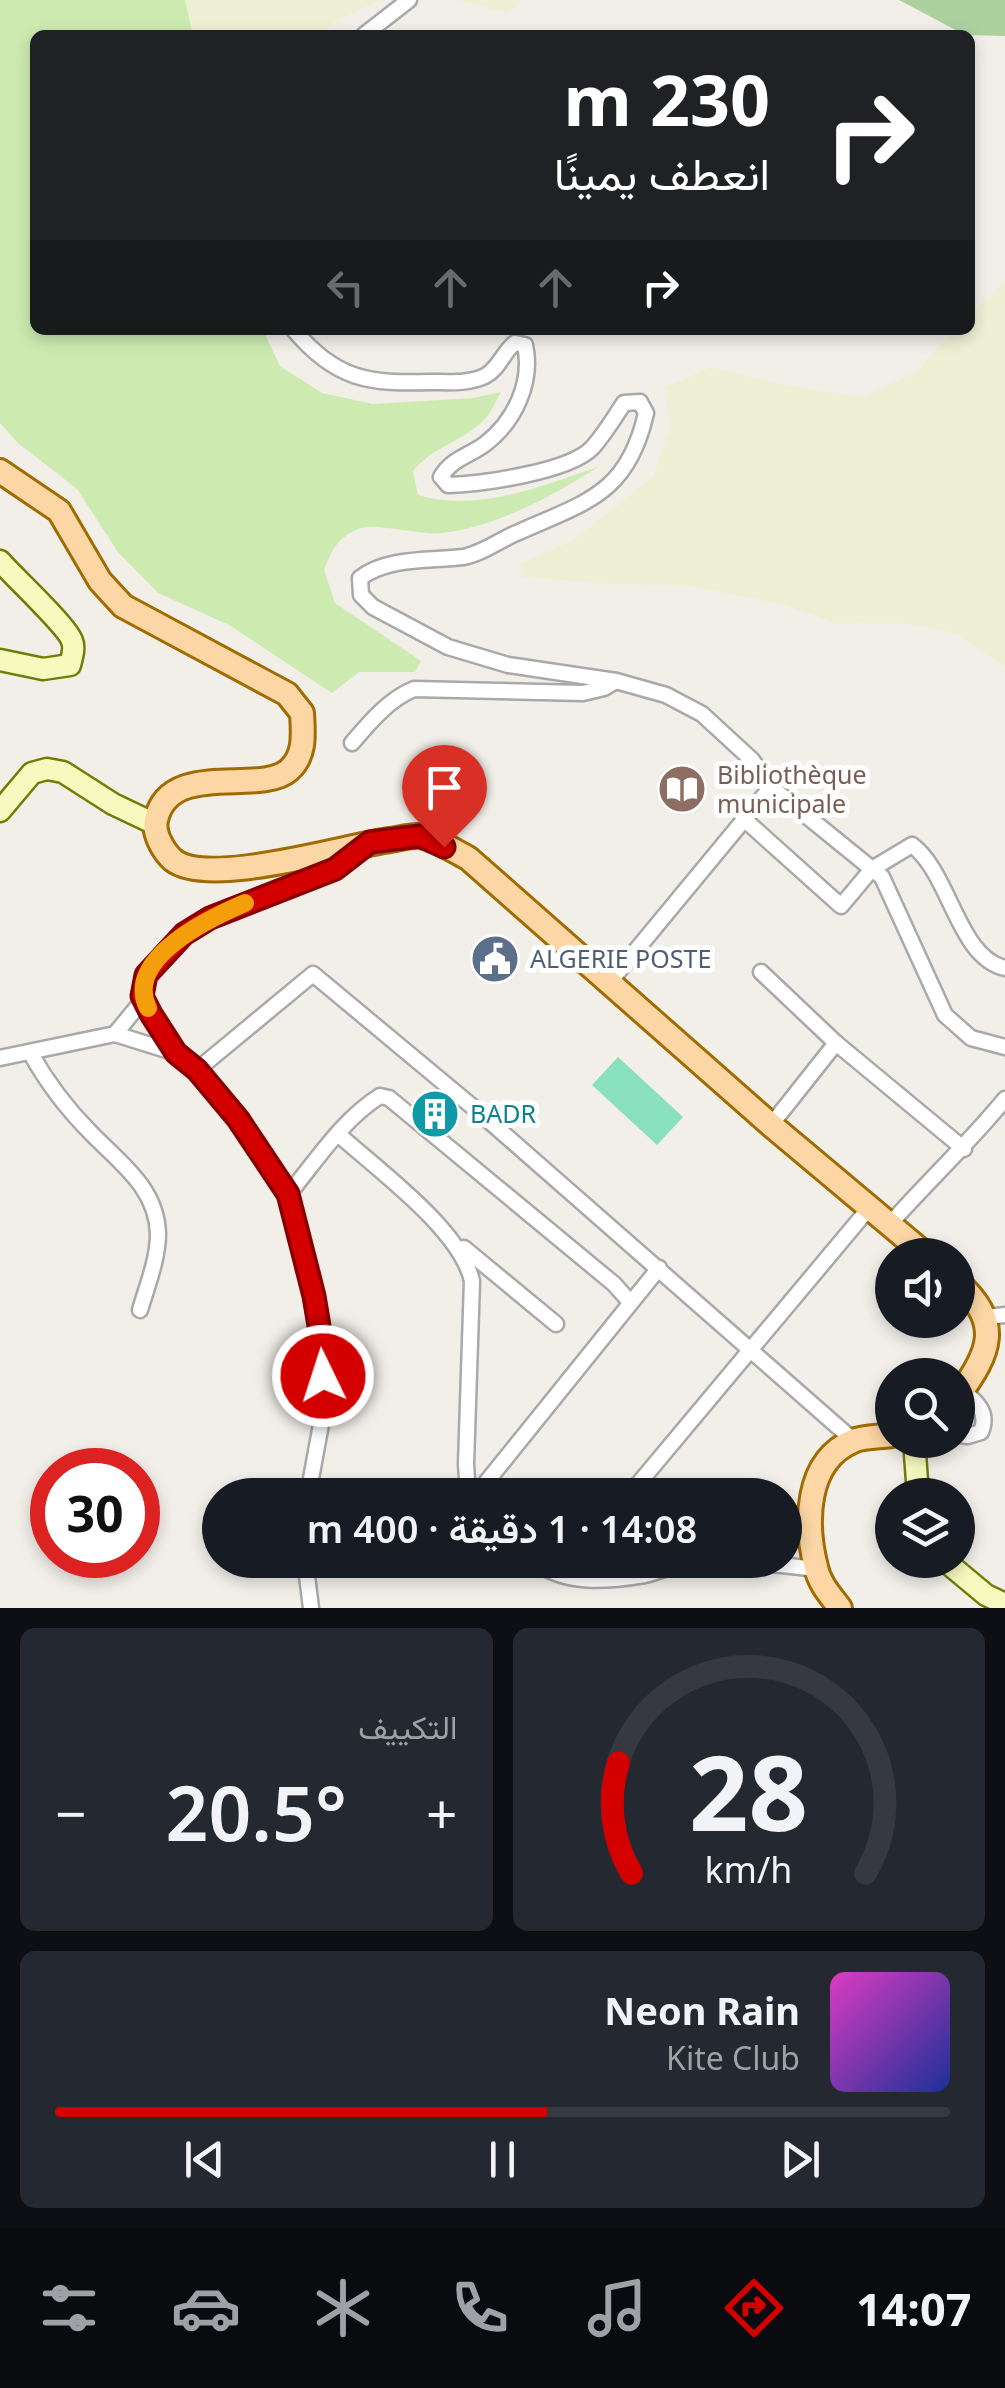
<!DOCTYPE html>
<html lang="ar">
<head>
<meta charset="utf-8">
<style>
	:root { --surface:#171b24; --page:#242831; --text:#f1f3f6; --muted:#9ea1a6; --line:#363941; --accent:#d40000 }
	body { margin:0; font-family:"Noto Sans",Vazirmatn,sans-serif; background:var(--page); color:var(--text); direction:rtl; height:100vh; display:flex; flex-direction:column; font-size:38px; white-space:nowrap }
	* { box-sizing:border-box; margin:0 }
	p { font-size:32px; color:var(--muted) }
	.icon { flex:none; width:55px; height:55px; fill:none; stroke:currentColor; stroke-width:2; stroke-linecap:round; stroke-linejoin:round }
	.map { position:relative; height:1608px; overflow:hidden; direction:ltr }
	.side { display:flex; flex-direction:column; gap:20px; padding:20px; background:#0d0f14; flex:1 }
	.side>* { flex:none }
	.guide { position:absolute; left:30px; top:30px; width:945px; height:305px; border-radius:15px; box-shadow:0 5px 15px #0003; direction:rtl; background:#202124; color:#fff; overflow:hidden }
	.fabs { position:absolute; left:875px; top:1238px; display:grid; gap:20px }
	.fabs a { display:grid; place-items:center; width:100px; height:100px; border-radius:50%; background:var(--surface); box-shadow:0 5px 15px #0003; font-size:50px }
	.speed { position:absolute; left:30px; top:1448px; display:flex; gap:20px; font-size:50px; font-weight:700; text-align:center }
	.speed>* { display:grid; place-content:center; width:130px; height:130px; border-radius:50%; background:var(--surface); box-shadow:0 5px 15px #0003; line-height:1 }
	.speed .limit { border:15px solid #d22; background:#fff; color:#111 }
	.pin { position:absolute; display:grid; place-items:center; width:85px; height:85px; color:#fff; margin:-102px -42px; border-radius:50% 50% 50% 0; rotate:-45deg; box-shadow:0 0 10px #0007 }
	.pin .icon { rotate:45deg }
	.me { position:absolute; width:110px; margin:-55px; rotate:356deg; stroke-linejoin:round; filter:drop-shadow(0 0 8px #0008) }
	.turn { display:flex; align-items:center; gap:35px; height:210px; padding:0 40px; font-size:45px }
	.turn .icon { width:130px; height:130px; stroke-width:2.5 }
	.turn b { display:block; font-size:70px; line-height:85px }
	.lanes { display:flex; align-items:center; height:95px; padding:0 40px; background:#0003; justify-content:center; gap:50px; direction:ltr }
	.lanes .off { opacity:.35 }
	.big { font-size:75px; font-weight:600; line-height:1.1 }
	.side .widget { flex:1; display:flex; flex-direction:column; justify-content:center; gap:15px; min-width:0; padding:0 35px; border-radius:15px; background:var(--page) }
	.side .dial { align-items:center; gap:0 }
	.dial svg { height:260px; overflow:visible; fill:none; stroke:var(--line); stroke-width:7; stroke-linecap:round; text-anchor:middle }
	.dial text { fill:var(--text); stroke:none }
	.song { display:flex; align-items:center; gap:30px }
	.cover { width:120px; height:120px; border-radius:15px; background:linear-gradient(135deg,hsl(310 70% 55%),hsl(230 70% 35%)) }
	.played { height:10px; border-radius:5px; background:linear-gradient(90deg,var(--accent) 55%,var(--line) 55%) }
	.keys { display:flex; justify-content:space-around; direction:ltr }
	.heat { display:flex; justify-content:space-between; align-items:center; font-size:55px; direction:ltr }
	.side .tiles { flex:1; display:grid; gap:20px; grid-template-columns:1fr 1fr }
	.widget:last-child { grid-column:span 2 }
	.trip { position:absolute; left:202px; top:1478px; width:600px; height:100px; border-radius:50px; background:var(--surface); box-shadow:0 5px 15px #0003; font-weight:600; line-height:100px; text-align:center; direction:rtl }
	.tab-bar { display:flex; height:160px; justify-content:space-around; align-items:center; background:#090b0e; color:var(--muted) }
	.tab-bar .icon { width:70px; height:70px }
	.tab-bar .current { color:var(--accent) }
	.tab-bar b { font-size:45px; color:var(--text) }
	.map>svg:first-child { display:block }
</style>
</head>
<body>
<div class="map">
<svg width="1005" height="1608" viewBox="0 0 1005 1608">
	<rect width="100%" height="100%" fill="#f2efe9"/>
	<g fill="#eef0d5">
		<polygon points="185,0 381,0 335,21 319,35 193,35"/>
		<polygon points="457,0 523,0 507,13"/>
		<polygon points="1005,282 1005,667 956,634 912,624 835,623 780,604 690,586 611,584 522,577 519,564 574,540 653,477 670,428 665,388 711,367 789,386 864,397 917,371 954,330 970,330 970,314"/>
	</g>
	<path fill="#cdebb0" d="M0 0H185L193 35H35V330H263L280 366 322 393 373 404 473 398 501 392C496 401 491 413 484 420 463 441 433 447 413 471L418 495C477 513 542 486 598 467 552 496 497 527 441 533 418 536 374 521 356 530 336 539 332 551 324 570L335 603 421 661 415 672H359L332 693 229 625 158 593 118 552 77 489 18 443 0 423Z"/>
	<polygon fill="#add19e" points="899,0 1005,0 1005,36 965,35"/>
	<polygon fill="#88e0be" points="618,1057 683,1117 657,1145 592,1085"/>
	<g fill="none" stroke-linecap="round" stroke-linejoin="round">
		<g stroke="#a9a9a9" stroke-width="19">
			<g id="street">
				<polyline points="364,35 409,0"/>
				<path d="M294 330C336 380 369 384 431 382 449 382 468 384 485 376 499 369 503 352 515 343L525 345C533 382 515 421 485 444 469 456 451 459 441 477L448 485C481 484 569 472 592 448 604 435 614 418 624 403L640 402 646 413C628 494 586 502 519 532 501 539 482 554 463 557 429 561 388 557 360 578L361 595 373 607 448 647 508 665 616 681 666 695 702 714 752 760 771 787 872 869 912 845C950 873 958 958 1005 968"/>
				<path d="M352 743C369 723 389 699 414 689L583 693 604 688 616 681"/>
				<polyline points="745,820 841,906 872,869 882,877 945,1015 971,1038 1005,1047"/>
				<polyline points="761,972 836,1043 964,1149"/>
				<polyline points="609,983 771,787"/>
				<polyline points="143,1000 115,1034 176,1053"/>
				<path d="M30 1052C46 1081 67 1109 91 1133 120 1163 157 1188 158 1234 158 1259 147 1286 140 1310"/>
				<polyline points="0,1058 115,1034"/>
				<polyline points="197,1070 313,974 480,1113 853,1440"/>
				<polyline points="771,1125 836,1043"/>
				<path d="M338 1134C378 1170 461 1230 472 1281L466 1464 468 1495"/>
				<path d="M288 1195C316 1161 343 1119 380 1096L389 1098 614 1284 630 1302"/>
				<path d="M890 1224C928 1181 969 1143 1005 1099"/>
				<polyline points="464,1248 556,1324"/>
				<polyline points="987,1317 1005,1315"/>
				<path d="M958 1435 968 1436 981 1432C989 1412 977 1402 962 1390"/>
				<path d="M308 1495 324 1408 322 1344 288 1195 238 1119 197 1070 176 1053 142 996C159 902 299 900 362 850"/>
				<polyline points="476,1495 659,1268"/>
				<polyline points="629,1495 870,1207"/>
				<polyline points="305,1560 311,1608"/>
				<path d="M533 1560C564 1586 608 1581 645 1575 658 1572 670 1566 683 1564 727 1558 773 1564 816 1569"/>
			</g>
		</g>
		<g stroke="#707d05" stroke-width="25">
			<g id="secondary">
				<path d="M0 561C14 577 68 627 72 641 75 648 72 657 70 665L43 669 0 660"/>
				<polyline points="0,811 32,773 47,769 63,772 113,804 155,824"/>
				<polyline points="914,1440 918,1495"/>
				<polyline points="944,1560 986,1595 1005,1604"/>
			</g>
		</g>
		<g stroke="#a06b00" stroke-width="28">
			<g id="primary">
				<path d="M0 471 59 511 100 581 123 606 287 694 302 713C303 733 306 755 289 770 260 796 169 759 156 820 153 833 163 851 173 860 208 888 345 846 390 840 398 839 411 835 420 836 435 838 454 851 468 858L771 1125 926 1255"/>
				<path d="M958 1283C1002 1322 991 1352 958 1396"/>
				<path d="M840 1608C830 1595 819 1583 816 1567 805 1524 805 1461 853 1441 864 1436 881 1437 892 1435"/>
			</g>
		</g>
		<use href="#street" stroke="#fff" stroke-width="14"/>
		<use href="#secondary" stroke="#f7fabf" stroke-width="20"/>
		<use href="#primary" stroke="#fcd6a4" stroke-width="22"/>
	</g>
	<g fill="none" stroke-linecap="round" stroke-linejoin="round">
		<g stroke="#8a0000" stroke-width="25">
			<polyline id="route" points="323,1376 322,1344 314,1296 288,1194 238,1119 197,1070 176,1053 151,1014 142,996 146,975 184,934 210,918 335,869 370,842 420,836 444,847"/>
		</g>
		<use href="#route" stroke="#d40000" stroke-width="18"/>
		<path stroke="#f59e0b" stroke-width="18" d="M148 1008C123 959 210 918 245 903"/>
	</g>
	<defs>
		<g id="library-disc" transform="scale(2.5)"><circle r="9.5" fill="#8d6e63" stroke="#fff"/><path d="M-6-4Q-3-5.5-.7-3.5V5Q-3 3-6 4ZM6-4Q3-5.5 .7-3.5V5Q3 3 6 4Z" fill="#fff"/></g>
		<g id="civic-disc" transform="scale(2.5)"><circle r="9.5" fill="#5c6f8a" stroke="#fff"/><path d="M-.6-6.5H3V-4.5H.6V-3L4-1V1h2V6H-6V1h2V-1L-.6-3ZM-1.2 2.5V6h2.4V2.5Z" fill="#fff"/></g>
		<g id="building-disc" transform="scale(2.5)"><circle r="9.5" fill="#0f9aa8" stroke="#fff"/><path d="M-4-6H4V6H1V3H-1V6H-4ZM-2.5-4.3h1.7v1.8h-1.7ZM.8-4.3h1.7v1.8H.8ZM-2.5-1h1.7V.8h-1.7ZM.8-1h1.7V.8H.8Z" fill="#fff"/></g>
	</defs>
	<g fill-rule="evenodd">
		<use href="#library-disc" x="682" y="789"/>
		<use href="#civic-disc" x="495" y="959"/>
		<use href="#building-disc" x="435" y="1114"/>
	</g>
	<g text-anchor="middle" stroke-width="10" stroke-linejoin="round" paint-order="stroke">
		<g font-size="25" fill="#785e54" stroke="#fff" text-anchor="start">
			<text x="717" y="784">Bibliothèque<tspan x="717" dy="29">municipale</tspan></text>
		</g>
		<g font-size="25" fill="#4e5e75" stroke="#fff" text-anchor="start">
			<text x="530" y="968">ALGERIE POSTE</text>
		</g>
		<g font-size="25" fill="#0d838f" stroke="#fff" text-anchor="start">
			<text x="470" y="1123">BADR</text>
		</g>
	</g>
</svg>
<div class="fabs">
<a><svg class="icon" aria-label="sound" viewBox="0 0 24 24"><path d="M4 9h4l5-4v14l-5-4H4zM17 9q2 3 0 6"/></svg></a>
<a><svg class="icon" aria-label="search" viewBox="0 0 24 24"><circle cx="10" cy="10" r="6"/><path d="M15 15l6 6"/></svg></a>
<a><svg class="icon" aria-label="layers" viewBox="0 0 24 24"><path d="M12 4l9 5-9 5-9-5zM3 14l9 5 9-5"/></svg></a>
</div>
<div class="speed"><div class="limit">30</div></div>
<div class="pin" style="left:444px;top:847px;background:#d93025"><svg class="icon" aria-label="arrive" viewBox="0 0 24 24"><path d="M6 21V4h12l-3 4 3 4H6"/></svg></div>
<svg class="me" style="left:323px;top:1376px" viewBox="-20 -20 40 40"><circle r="17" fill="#d40000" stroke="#fff" stroke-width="3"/><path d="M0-11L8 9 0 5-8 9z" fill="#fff"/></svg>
<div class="trip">14:08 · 1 دقيقة · 400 m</div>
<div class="guide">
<div class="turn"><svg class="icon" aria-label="right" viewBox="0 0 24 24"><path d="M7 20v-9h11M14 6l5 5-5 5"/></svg><div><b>230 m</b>انعطف يمينًا</div></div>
<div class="lanes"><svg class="icon off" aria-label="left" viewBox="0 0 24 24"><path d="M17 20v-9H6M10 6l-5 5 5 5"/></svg><svg class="icon off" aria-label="ahead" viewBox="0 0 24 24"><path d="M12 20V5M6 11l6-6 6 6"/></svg><svg class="icon off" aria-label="ahead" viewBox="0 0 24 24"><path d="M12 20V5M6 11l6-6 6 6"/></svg><svg class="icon" aria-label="right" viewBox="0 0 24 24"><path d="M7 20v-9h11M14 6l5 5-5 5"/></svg></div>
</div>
</div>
<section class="side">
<div class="tiles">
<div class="widget dial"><svg viewBox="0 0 100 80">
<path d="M14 69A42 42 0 1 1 86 69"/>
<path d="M14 69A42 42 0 0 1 10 35" stroke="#d40000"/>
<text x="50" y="56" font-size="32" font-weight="700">28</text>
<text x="50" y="72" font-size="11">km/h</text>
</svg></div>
<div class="widget"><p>التكييف</p>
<div class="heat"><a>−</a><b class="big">20.5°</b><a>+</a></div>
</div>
<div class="widget">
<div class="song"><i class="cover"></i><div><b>Neon Rain</b><p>Kite Club</p></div></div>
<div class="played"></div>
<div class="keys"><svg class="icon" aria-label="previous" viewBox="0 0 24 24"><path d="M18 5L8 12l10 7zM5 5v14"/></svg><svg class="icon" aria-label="pause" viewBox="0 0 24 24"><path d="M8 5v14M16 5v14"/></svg><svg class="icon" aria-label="next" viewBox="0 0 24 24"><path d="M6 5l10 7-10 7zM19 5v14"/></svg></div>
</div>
</div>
</section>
<nav class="tab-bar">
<b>14:07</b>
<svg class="icon current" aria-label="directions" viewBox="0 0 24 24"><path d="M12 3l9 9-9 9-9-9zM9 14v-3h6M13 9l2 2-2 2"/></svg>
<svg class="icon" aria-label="music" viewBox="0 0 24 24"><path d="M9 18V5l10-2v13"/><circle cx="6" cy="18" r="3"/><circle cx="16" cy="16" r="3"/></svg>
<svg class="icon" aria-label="phone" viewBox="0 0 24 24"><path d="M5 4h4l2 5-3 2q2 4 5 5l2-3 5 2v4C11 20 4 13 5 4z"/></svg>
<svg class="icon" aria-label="climate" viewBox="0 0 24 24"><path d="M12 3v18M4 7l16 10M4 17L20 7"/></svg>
<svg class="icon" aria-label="car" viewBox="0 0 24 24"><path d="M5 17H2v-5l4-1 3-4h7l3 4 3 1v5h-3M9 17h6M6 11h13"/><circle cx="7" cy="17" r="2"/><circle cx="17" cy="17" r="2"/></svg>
<svg class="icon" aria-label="filters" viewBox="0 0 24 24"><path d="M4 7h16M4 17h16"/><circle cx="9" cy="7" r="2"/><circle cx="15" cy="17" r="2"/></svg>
</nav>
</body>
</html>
